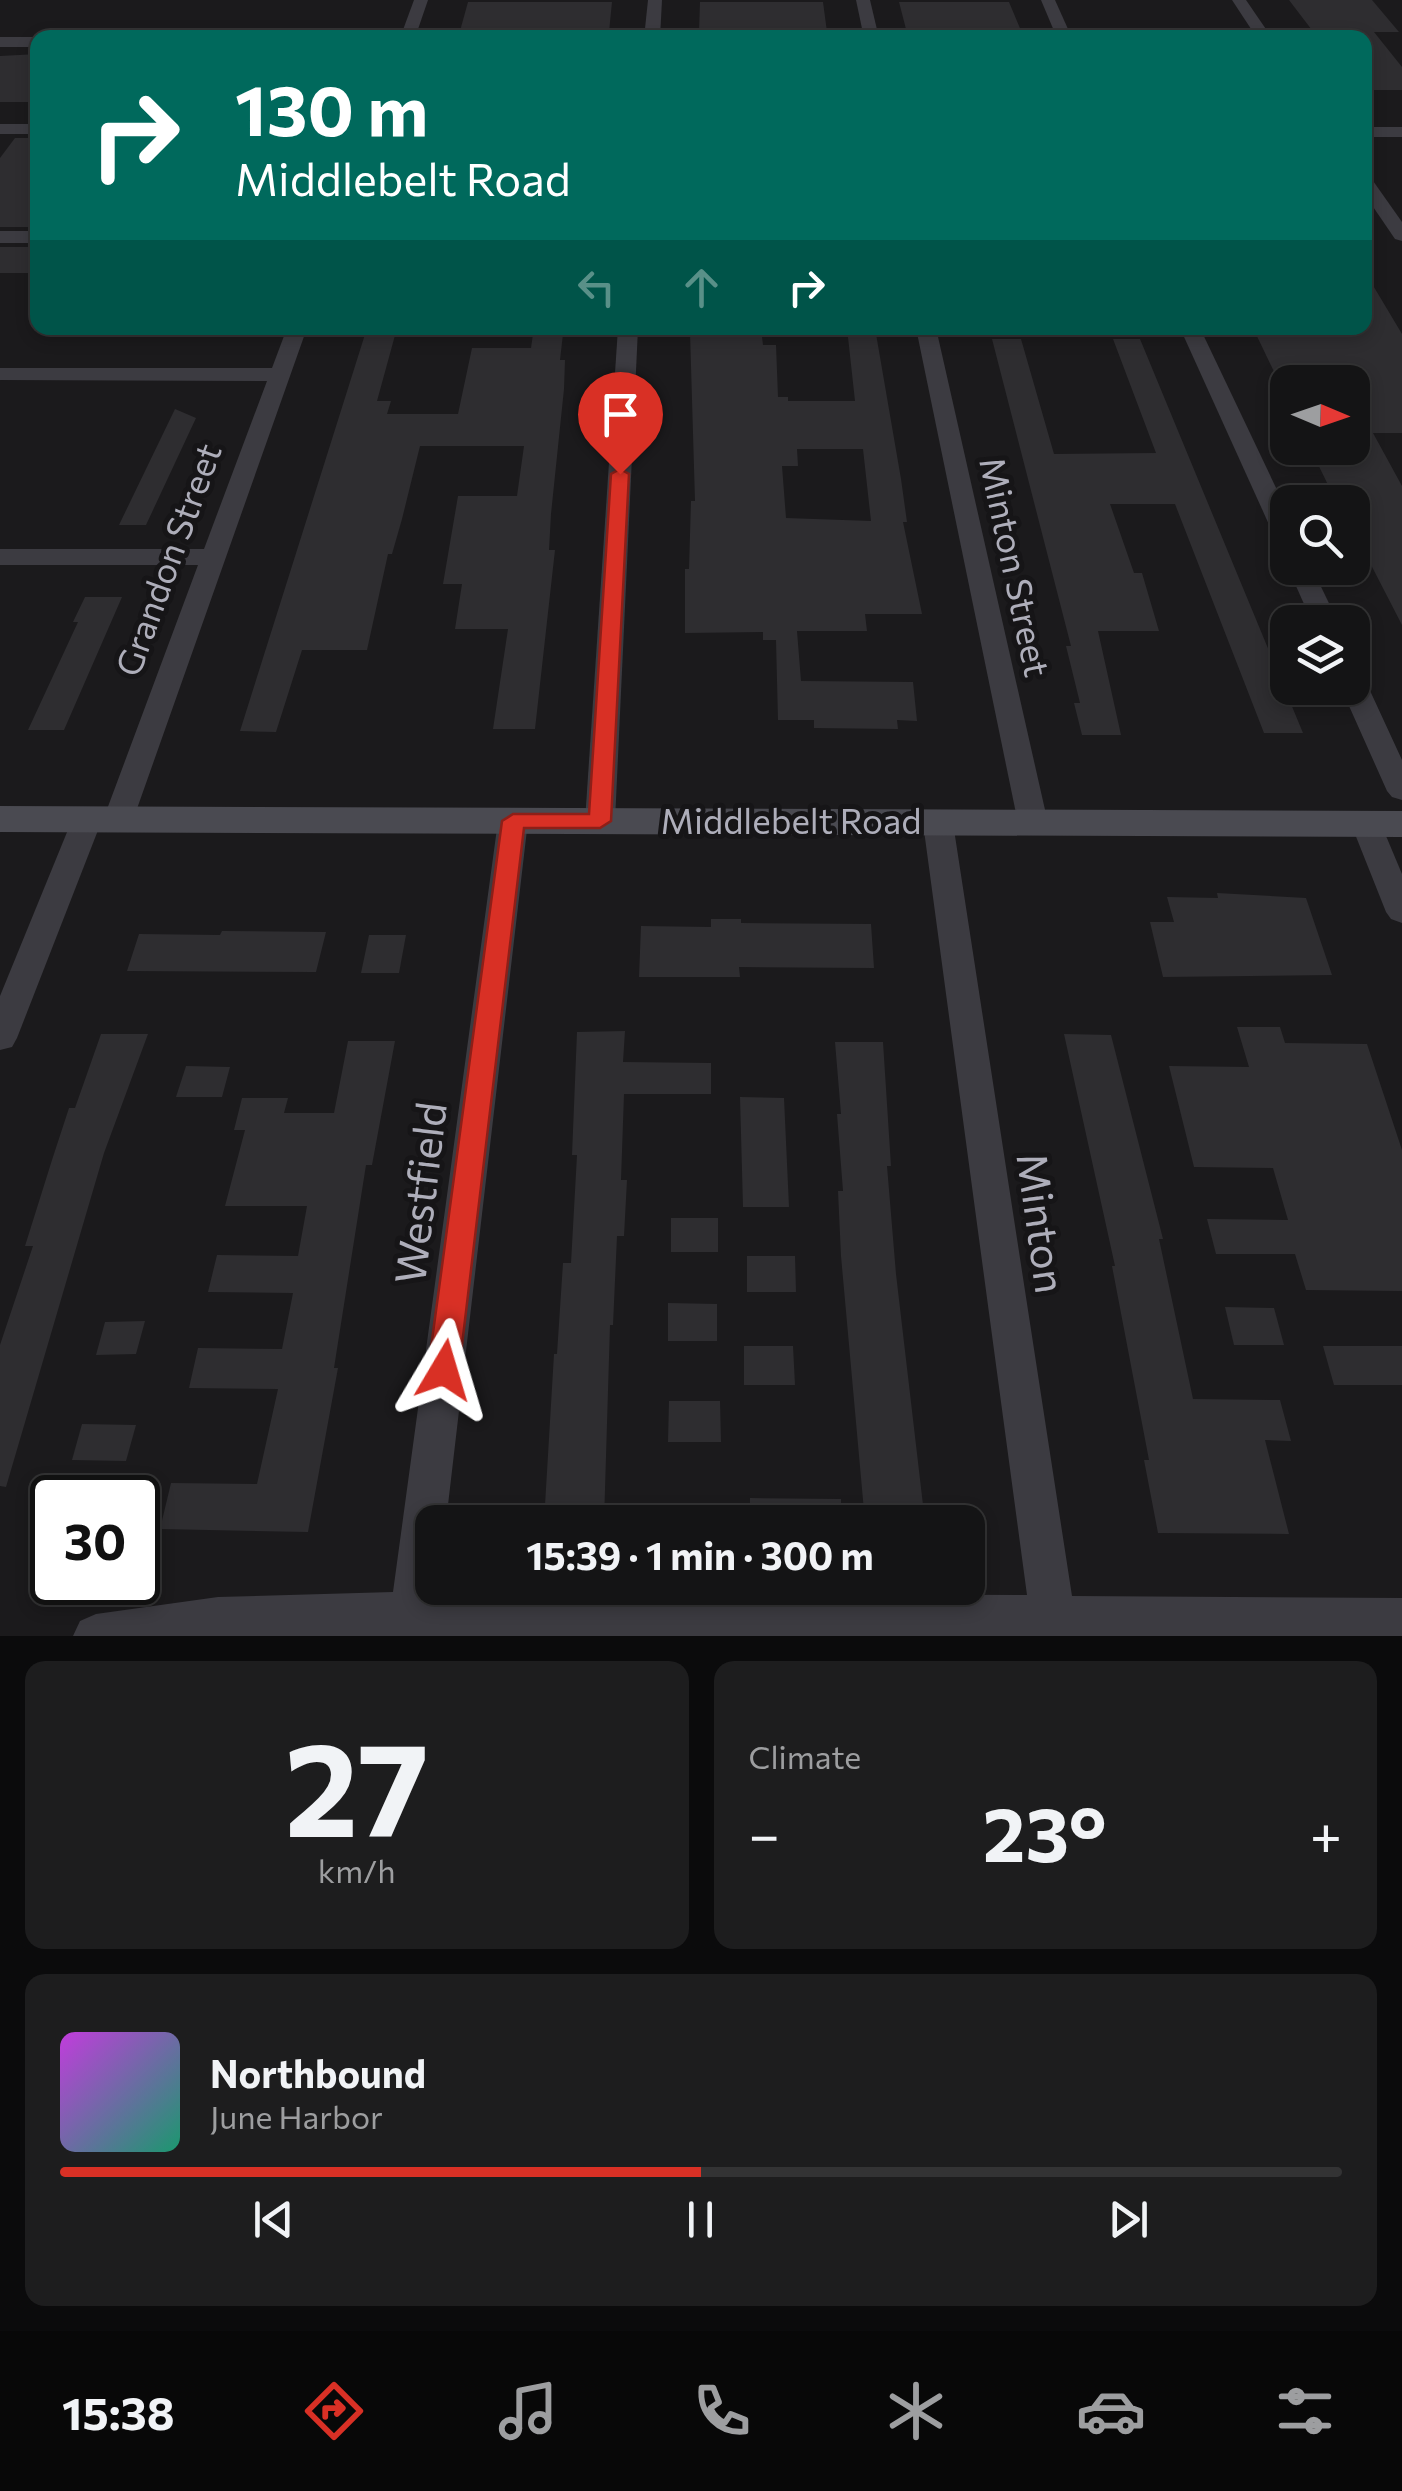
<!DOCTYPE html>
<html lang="en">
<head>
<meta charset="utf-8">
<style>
	:root { --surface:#141415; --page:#1d1d1e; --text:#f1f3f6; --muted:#9d9ea0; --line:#333334; --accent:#d93025 }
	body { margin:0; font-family:Commissioner,sans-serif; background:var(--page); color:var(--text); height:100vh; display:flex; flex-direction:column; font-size:38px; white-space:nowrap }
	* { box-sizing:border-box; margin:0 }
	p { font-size:32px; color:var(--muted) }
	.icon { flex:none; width:55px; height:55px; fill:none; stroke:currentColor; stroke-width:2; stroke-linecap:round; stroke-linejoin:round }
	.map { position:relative; height:1636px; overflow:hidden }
	.drawer { display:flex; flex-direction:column; gap:25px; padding:25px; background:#0b0b0c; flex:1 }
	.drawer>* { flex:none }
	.guide { position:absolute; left:30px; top:30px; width:1342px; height:305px; border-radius:20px; box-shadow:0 5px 15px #0003,0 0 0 2px var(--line); background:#00695c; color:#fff; overflow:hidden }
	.needle { width:65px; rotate:92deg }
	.tools { position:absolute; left:1270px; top:365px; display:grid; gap:20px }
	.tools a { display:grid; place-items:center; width:100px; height:100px; border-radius:20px; background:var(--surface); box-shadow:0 5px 15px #0003,0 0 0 2px var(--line); font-size:50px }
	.speed { position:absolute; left:30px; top:1475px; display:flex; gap:20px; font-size:50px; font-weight:700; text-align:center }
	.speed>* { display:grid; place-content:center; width:130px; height:130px; border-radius:50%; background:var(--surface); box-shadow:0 5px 15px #0003,0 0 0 2px var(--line); line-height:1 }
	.speed .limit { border:5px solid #111; border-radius:15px; background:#fff; color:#111 }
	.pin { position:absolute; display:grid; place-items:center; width:85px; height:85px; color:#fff; margin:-102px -42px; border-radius:50% 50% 50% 0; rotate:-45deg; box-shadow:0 0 10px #0007 }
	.pin .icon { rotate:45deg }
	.me { position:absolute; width:110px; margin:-55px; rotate:7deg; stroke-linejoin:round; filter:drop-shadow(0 0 8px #0008) }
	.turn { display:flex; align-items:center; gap:35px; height:210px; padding:0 40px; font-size:45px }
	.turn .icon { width:130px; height:130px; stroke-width:2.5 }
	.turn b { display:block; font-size:70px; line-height:85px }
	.lanes { display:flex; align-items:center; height:95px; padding:0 40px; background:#0003; justify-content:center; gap:50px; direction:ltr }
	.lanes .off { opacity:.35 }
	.big { font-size:75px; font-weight:700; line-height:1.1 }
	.drawer .widget { flex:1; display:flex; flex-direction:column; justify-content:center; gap:15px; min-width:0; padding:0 35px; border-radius:20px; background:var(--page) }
	.drawer .dial { align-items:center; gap:0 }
	.dial b { font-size:130px; line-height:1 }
	.song { display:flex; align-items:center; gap:30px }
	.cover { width:120px; height:120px; border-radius:15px; background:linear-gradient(135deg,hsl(290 70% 55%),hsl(160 70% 35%)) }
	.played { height:10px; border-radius:5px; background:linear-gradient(90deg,var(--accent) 50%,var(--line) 50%) }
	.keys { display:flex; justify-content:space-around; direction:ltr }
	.heat { display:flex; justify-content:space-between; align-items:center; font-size:55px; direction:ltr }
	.drawer .tiles { flex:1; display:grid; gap:25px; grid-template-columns:1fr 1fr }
	.widget:last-child { grid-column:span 2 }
	.trip { position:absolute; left:415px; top:1505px; width:570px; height:100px; border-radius:20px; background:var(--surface); box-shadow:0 5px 15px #0003,0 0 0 2px var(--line); font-weight:700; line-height:100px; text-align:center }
	.tabs { display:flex; height:160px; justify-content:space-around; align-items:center; background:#080808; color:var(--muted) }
	.tabs .icon { width:70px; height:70px }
	.tabs .on { color:var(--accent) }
	.tabs b { font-size:45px; color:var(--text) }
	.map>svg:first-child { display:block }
</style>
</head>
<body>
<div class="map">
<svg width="1402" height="1636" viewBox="0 0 1402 1636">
	<rect width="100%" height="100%" fill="#1b1a1c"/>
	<g fill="#2e2d30" fill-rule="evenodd">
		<polygon points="1289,0 1372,0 1399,32 1374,32 1402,67 1402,90 1365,90 1365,38 1318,38"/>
		<polygon points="468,2 612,2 609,32 460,31"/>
		<polygon points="700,2 823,2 827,32 699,32"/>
		<polygon points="899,2 1009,2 1022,33 941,37 940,33 907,33"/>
		<polygon points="38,54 38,102 0,102 0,56"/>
		<polygon points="15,138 38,138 38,227 0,227 0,158"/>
		<rect x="0" y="247" width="38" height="26"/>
		<polygon points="1365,272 1402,334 1402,433 1373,433 1402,486 1402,625 1352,528 1352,494 1332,493 1310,448 1352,448 1352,382 1279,382 1253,328 1365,329"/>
		<polygon points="367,328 397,328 377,401 391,401 387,414 458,414 472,348 531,348 533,334 563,334 560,360 565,360 564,389 551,514 549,550 555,550 535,729 493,729 508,629 455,629 462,584 443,584 458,496 517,496 524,446 420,446 402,519 392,554 388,554 367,650 302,650 276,732 240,731"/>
		<path d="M737 328H761L763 345H776L778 397H788V401H855L847 328H875L901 479 907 522H903L922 614H865L867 631H797L801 681 913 682 917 721 897 720 898 729 814 728V720H778L776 640H763V632L685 633V569H689L691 501H695L690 332H737ZM797 449H863L871 521 786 518 782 466H798Z"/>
		<polygon points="992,339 1021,339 1054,454 1156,453 1113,339 1140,339 1303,733 1264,733 1175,504 1110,504 1134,573 1142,573 1159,631 1098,631 1121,735 1082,735 1074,703 1080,703 1066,646 1071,646"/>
		<polygon points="175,409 196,418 146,525 119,525"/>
		<polygon points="85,597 122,597 64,730 28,730 78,622 73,622"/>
		<polygon points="1217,893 1306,898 1332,975 1163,977 1150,922 1174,922 1167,897 1218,898"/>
		<polygon points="711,919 741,919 741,923 871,924 874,968 739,967 740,977 639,977 641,926 711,927"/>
		<polygon points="222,931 326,932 316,972 127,971 139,934 220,935"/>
		<polygon points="369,935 406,935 399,973 361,973"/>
		<polygon points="1237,1027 1280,1027 1285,1043 1367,1044 1402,1150 1402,1291 1306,1290 1295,1254 1216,1254 1207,1219 1288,1220 1273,1168 1194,1167 1169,1066 1249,1067"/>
		<polygon points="625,1031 623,1062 711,1063 711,1094 624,1094 621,1180 627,1180 624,1236 617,1236 613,1325 610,1325 604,1522 544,1522 554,1354 557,1354 563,1263 571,1263 577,1155 572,1155 577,1032"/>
		<polygon points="101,1034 148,1034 104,1153 6,1487 0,1486 0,1345 33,1246 25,1246 52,1160 69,1108 75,1108"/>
		<polygon points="1064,1034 1111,1035 1163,1239 1159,1239 1193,1399 1280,1400 1291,1441 1265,1440 1289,1534 1158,1533 1144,1460 1149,1460 1112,1266 1115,1266"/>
		<polygon points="348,1041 395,1041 372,1165 366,1165 334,1368 338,1368 308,1532 160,1529 171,1483 257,1484 278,1389 189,1388 198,1348 282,1349 293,1293 208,1292 217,1255 298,1256 307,1206 225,1206 245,1130 234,1130 242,1098 288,1098 284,1113 334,1113"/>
		<polygon points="835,1042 883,1042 891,1166 887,1166 896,1274 925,1522 865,1522 841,1256 838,1191 843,1191 837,1114 841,1114"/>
		<polygon points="186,1066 230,1067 222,1097 176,1097"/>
		<polygon points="740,1097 784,1098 789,1207 743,1207"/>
		<rect x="671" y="1218" width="47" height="34"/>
		<polygon points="747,1256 795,1256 796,1292 747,1292"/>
		<polygon points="668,1303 717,1304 717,1341 668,1341"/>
		<polygon points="1225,1307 1274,1308 1284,1345 1234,1345"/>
		<polygon points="145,1321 136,1354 96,1355 105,1322"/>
		<polygon points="744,1346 793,1346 795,1385 744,1385"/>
		<polygon points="1323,1346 1402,1346 1402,1385 1334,1385"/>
		<polygon points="669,1401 720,1401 721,1442 668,1442"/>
		<polygon points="82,1424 136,1425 126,1461 72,1460"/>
		<polygon points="750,1498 841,1499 841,1522 750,1522"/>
	</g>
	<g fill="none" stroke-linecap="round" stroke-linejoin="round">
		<g fill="#3c3b41" fill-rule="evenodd">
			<polygon points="414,0 428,0 415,38 400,38"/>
			<polygon points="648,0 662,0 660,38 644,38"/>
			<polygon points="856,0 870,0 879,38 864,38"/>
			<polygon points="1041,0 1055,0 1072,38 1057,38"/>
			<polygon points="1232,0 1246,0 1272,38 1257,38"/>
			<rect x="0" y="37" width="38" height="10"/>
			<rect x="0" y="124" width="38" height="10"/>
			<rect x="1365" y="127" width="37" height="10"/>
			<polygon points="1365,177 1371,178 1402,222 1402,241 1395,239 1365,195"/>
			<rect x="0" y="231" width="38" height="12"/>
			<polygon points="287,328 307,328 133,820 129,827 107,827 103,820 198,565 0,565 0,549 204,549 267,381 0,380 0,368 272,368"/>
			<polygon points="618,328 638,328 615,821 611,828 589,828 585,821"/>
			<polygon points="916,328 936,328 1048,823 1044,830 1022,830 1018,823"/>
			<polygon points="1180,328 1200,328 1288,513 1288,547 1276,540"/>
			<polygon points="1288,568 1312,568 1338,622 1312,622"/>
			<polygon points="1352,674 1366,682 1402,760 1402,800 1392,797 1387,791 1341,688 1352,688"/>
			<polygon points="87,811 98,813 102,820 17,1038 12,1047 0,1050 0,996 72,820 76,813"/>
			<polygon points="513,812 524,814 528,821 446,1522 432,1522 432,1588 438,1588 438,1592 1027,1595 923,823 927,816 949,816 953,823 1072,1596 1402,1598 1402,1636 73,1636 80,1621 96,1614 218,1597 393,1592 498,821 502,814"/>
			<polygon points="1366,814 1377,817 1381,824 1402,874 1402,923 1391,919 1386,912 1351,824 1355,817"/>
		</g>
		<polygon fill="#4a4a51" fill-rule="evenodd" points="0,806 1402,811 1402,837 0,832"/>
	</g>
	<polygon fill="#d93025" stroke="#8d1f18" stroke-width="2.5" points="620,469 629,474 611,821 600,828 524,828 459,1370 454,1379 444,1383 433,1379 428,1370 502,821 513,814 589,814 611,474"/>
	<g text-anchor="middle" stroke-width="10" stroke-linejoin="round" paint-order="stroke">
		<g font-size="35" fill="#aeaeba" stroke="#161517">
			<text transform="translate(169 560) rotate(-70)" y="12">Grandon Street</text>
			<text transform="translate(1014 567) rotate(78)" y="12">Minton Street</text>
			<text x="791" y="834">Middlebelt Road</text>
		</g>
		<g font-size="42" fill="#aeaeba" stroke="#161517">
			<text transform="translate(421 1193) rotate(-83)" y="15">Westfield</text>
			<text transform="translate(1041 1223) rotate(82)" y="15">Minton</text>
		</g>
	</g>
</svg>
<div class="tools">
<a><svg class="needle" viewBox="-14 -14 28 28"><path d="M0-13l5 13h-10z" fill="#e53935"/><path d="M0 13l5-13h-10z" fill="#9d9ea0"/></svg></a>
<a><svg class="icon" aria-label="search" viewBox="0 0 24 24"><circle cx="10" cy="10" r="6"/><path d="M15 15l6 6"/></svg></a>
<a><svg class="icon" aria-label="layers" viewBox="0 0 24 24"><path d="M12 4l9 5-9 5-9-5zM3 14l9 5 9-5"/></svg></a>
</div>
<div class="speed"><div class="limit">30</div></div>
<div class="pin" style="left:620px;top:474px;background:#d93025"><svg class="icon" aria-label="arrive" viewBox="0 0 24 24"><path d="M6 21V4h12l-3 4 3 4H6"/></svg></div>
<svg class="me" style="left:444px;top:1370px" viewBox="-20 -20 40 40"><path d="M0-17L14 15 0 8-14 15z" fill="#d93025" stroke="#fff" stroke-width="4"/></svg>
<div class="trip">15:39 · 1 min · 300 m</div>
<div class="guide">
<div class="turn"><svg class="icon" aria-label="right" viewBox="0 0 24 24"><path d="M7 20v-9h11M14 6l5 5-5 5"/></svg><div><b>130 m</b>Middlebelt Road</div></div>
<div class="lanes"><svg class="icon off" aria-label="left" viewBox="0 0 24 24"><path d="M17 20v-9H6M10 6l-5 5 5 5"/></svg><svg class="icon off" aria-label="ahead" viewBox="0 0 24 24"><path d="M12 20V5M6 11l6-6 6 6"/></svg><svg class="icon" aria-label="right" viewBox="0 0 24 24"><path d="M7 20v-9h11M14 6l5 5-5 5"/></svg></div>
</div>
</div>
<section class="drawer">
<div class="tiles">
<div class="widget dial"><b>27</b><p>km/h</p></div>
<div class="widget"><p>Climate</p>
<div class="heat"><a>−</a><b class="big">23°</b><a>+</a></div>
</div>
<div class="widget">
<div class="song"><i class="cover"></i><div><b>Northbound</b><p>June Harbor</p></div></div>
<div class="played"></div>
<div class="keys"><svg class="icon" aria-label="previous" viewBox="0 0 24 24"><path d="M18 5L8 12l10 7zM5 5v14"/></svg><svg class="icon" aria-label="pause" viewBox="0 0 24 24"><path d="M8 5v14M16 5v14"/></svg><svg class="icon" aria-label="next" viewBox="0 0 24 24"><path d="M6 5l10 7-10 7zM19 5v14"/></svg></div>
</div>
</div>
</section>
<nav class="tabs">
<b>15:38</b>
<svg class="icon on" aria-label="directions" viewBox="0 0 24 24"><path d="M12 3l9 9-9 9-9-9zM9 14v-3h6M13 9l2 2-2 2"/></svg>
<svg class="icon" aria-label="music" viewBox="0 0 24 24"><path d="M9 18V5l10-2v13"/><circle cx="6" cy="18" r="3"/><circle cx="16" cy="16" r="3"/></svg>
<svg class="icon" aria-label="phone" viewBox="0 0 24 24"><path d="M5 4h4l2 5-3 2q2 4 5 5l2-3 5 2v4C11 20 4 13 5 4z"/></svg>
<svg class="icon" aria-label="climate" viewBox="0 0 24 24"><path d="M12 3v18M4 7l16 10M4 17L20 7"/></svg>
<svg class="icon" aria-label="car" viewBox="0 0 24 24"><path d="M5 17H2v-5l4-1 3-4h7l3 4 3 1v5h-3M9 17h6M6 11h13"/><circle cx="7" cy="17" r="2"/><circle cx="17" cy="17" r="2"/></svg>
<svg class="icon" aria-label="filters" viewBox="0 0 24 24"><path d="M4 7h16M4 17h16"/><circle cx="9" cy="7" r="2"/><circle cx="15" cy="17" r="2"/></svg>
</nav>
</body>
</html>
